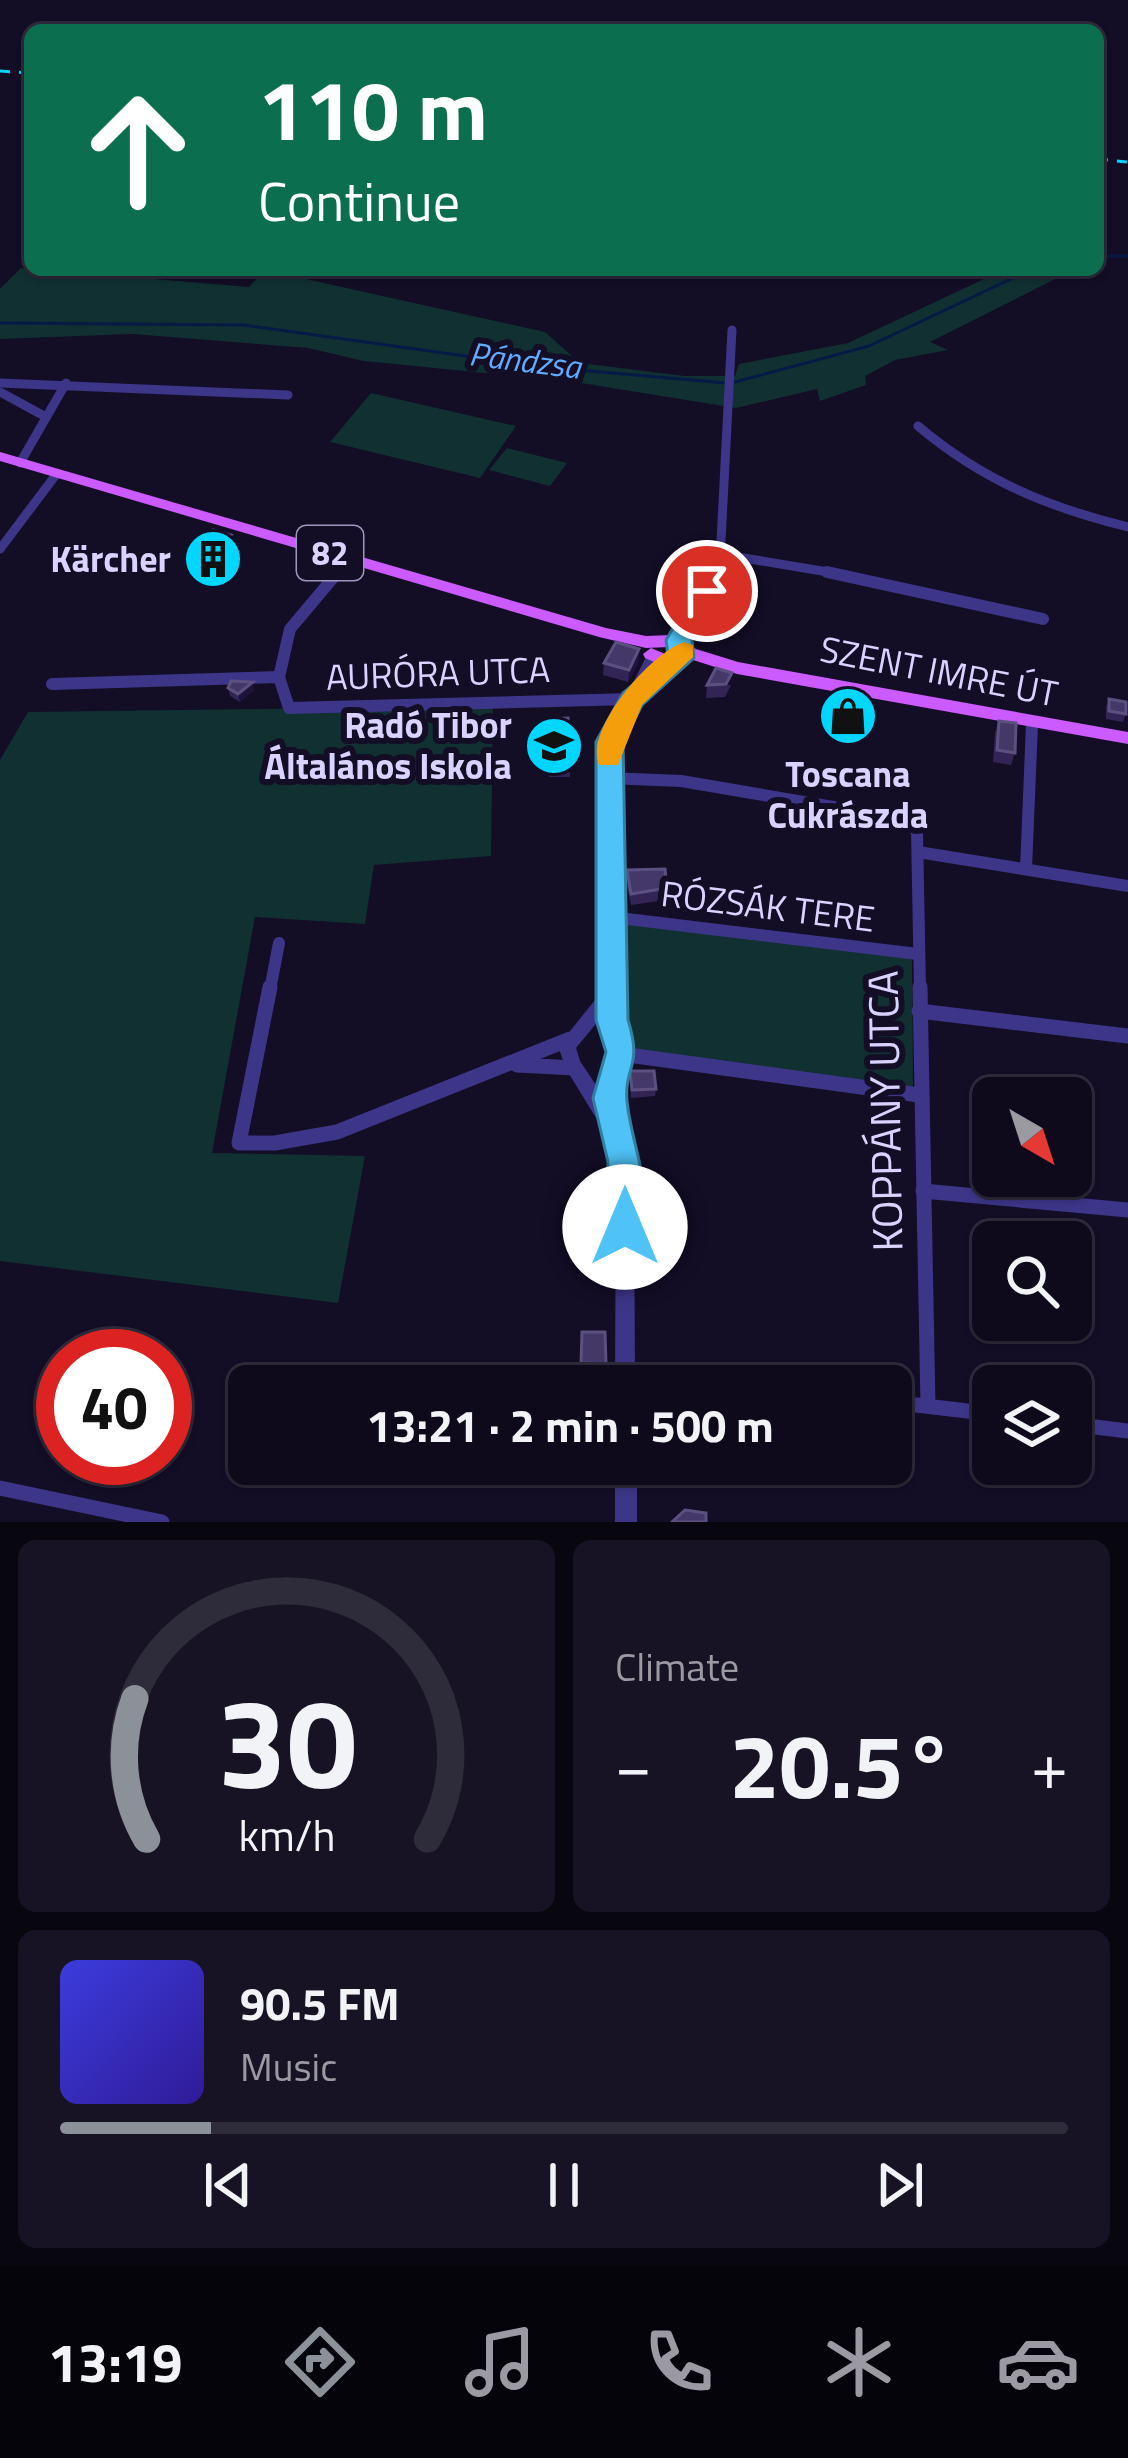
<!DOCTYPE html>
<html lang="en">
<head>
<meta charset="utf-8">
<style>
	:root { --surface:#0e0a1c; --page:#171325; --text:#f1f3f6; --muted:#9b9aa3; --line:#2e2b3b; --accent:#8c9099 }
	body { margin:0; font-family:"Titillium Web",sans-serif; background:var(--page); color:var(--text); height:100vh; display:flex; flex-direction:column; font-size:45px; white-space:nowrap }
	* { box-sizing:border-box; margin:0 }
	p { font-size:39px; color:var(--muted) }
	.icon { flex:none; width:66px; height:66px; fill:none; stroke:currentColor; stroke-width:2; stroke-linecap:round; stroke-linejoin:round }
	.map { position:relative; height:1522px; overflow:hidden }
	.panel { display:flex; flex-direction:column; gap:18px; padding:18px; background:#08060f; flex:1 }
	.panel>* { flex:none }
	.top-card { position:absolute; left:24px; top:24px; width:1080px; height:252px; border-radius:18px; box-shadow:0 3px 9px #0004,0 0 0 3px var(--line); background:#0b6e4f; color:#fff; overflow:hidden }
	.needle { width:78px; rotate:141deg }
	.buttons { position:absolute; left:972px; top:1077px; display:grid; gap:24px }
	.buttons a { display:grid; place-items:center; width:120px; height:120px; border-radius:18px; background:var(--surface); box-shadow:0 3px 9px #0004,0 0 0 3px var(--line); font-size:60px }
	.speed { position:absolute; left:36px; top:1329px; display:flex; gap:24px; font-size:60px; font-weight:700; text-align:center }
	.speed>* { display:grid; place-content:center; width:156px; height:156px; border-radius:50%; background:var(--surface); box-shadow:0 3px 9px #0004,0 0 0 3px var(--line); line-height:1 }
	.speed .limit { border:18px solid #d22; background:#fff; color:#111 }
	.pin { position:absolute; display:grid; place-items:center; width:102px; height:102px; color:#fff; margin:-51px; border:6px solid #fff; border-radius:50%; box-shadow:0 3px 12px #0007 }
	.me { position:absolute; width:132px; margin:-66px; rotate:0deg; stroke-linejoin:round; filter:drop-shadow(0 0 9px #0008) }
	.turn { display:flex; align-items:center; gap:42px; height:252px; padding:0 36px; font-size:54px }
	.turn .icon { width:156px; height:156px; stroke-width:2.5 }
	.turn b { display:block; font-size:84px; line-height:102px }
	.big { font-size:90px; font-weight:700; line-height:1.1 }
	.panel .widget { flex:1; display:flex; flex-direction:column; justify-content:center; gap:18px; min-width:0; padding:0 42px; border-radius:18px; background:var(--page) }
	.panel .dial { align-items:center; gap:0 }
	.dial svg { height:312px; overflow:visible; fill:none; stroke:var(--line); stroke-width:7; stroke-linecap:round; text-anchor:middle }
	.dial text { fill:var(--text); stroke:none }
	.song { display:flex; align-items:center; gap:36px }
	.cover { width:144px; height:144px; border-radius:18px; background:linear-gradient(135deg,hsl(240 70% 55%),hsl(250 70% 35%)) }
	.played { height:12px; border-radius:6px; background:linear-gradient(90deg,var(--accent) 15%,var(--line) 15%) }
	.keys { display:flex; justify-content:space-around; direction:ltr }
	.heat { display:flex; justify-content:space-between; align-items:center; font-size:66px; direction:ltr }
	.panel .tiles { flex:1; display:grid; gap:18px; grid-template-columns:1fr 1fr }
	.widget:last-child { grid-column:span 2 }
	.trip { position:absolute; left:228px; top:1365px; width:684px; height:120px; border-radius:18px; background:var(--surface); box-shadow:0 3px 9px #0004,0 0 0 3px var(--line); font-weight:700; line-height:120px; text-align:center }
	.dock { display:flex; height:192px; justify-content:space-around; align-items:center; background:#06040b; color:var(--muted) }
	.dock .icon { width:84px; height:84px }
	.dock .selected { color:var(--accent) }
	.dock b { font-size:54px; color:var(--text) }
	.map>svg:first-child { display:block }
</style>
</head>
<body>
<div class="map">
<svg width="1128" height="1522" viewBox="0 0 1128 1522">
	<rect width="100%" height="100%" fill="#130d26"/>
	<g fill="#103031">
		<polygon points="21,268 249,287 265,270 545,332 580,363 684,376 735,376 739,364 848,343 1003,270 1073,270 930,342 948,350 895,360 865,376 866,385 820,401 817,389 736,408 575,382 364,361 308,348 132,334 0,339 0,289"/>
		<polygon points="371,393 516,426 480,478 330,442"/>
		<polygon points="507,448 567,463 550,486 489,470"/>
		<polygon points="493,706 491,856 374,865 365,924 255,917 212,1153 365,1156 338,1303 0,1261 0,760 28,712"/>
		<polygon points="621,924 912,958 913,1090 636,1051 628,1024"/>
	</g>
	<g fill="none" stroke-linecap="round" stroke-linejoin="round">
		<g stroke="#061a46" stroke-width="3">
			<polyline points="1098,256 1128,256"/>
			<polyline points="0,323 244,325 544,367 726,383"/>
			<polyline points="735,382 869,346 1030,270"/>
		</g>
		<g stroke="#3d3588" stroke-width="9">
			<polyline points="0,383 288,395"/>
			<polyline points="0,392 46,417"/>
			<path d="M918 426C982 480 1047 507 1128 527"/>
			<polyline points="20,463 66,383"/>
			<polyline points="0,549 55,476"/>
			<polyline points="720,554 846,575"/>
			<polyline points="335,575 349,558"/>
			<polyline points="713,575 720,560 732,330"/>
		</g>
		<g stroke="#3d3588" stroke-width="12">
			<polyline points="827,572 1043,619"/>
			<polyline points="678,643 714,572"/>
			<polyline points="279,677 290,629 338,572"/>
			<polyline points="52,684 279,677 289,708 632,699"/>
			<polyline points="607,778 681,781 904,819 917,832 920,990"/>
			<polyline points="918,852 1128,886"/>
			<polyline points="1026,869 1032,724"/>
			<polyline points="611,917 918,954"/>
			<polyline points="270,990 279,943"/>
		</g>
		<g stroke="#3d3588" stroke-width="15">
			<polyline points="270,987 239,1143 275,1143 337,1132 570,1039"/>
			<polyline points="920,987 928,1406"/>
			<polyline points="919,1011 1128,1036"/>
			<polyline points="621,1054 919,1095"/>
			<polyline points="517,1065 575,1068"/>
			<polyline points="923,1191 1128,1210"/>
			<polyline points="624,1374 741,1386"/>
			<polyline points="891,1402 993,1414"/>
			<polyline points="1071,1424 1128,1431"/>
			<polyline points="0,1488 162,1522"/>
		</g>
		<g fill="#3d3588" fill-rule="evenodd">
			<path d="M653 652 660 657 617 742 625 992 621 1020 631 1052 618 1087 634 1162 635 1386H615L616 1162 608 1128 601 1126 566 1069 558 1046 595 1000 607 973 603 742 646 657ZM604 1014C605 1027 614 1042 612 1054 611 1069 601 1079 602 1094L580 1061 576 1048Z"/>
			<rect x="615" y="1464" width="22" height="58"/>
		</g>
		<polygon fill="#cb5aff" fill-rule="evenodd" points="0,452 606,628 646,636 672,635 696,649 738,662 1128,732 1128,744 737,674 690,659 670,669 645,658 643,654 651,648 670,656 674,655 675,651 669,647 646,648 599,637 0,461"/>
		<g stroke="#00d6fe" stroke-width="3" stroke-dasharray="10 9" stroke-linecap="butt">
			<polyline points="0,71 30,73"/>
			<polyline points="1098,159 1128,162"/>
		</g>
	</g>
	<g fill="#322556">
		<polygon points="233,547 207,576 198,571 195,558"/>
		<polygon points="639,661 628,682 603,675 604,663"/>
		<polygon points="707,685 731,685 725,697 706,698"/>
		<polygon points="228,688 254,690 240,702 230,696"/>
		<polygon points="1109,699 1126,714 1123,722 1106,719 1106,707"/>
		<polygon points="859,707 849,729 836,726 838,718"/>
		<polygon points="568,718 570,777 549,777 547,719"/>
		<polygon points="999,721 1015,753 1011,765 993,762 995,733"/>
		<polygon points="627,870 667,888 666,900 631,905 626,882"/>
		<polygon points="630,1071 656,1089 655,1096 631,1098"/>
		<polygon points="582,1332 605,1332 605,1370 581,1369"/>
		<polygon points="512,1464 574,1464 572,1487 524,1484 524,1473 513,1472"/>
	</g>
	<g fill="#1e143b">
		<polygon points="231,535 233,547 207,576 204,564"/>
		<polygon points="639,649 639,661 628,682 629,670"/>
		<polygon points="253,682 254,690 240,702 238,694"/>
	</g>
	<g fill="#443868" stroke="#5b5080" stroke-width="3">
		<polygon points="213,530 231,535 204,564 195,558"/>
		<polygon points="616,642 639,649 629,670 604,663"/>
		<polygon points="716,668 732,673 726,684 707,685"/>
		<polygon points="231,681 253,682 238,694 228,688"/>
		<polygon points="844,695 861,698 850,720 838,718"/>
		<polygon points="1109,699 1126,702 1126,714 1109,711"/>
		<polygon points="568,718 570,765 548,765 547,719"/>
		<polygon points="999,721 1016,723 1015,753 997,750"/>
		<polygon points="665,869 667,888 631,894 627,870"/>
		<polygon points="630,1071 654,1071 656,1089 632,1090"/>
		<polygon points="582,1332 605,1332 606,1364 581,1363"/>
		<polygon points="519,1464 573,1464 573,1478 523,1475 524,1464"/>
		<polygon points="685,1510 706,1513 706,1522 672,1522"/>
	</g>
	<path fill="#4fc3f7" stroke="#337fa1" stroke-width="3" d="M707 583 719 591 692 640 694 658 642 705 623 742 628 1020C643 1067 624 1066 627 1101 631 1146 657 1194 638 1239L625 1244 613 1239 608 1227V1162L593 1098 606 1052 596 1020V742L623 693 668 656 666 640 698 585Z"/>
	<path fill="#f59e0b" d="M684 642 693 645V657L642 705 618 765H599C584 729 651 653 684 642Z"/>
	<defs>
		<g id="building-disc" transform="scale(3)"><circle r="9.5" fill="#00d6fe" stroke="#130d26"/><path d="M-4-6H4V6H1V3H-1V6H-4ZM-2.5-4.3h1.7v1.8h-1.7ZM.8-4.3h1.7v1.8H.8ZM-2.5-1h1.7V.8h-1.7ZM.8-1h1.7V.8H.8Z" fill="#111"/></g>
		<g id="shop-disc" transform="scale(3)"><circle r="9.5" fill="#00d6fe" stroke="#130d26"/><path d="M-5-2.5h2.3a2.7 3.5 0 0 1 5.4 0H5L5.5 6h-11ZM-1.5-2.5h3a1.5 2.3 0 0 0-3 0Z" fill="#111"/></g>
		<g id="school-disc" transform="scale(3)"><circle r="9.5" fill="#00d6fe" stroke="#130d26"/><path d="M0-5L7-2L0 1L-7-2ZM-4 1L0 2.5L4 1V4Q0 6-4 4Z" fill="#111"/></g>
	</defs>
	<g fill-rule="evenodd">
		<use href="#building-disc" x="213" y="559"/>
		<use href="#shop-disc" x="848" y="716"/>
		<use href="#school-disc" x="554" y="746"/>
	</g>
	<g text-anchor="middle" stroke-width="12" stroke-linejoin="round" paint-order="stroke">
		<g font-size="33" font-style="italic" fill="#61acff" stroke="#130d26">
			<text transform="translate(525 360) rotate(7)" y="12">Pándzsa</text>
		</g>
		<rect fill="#130d26" stroke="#9e98be" stroke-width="3" x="297" y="526" width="66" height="54" rx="9"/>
		<g font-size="33" font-weight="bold" fill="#dad3ff">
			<text x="330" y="565">82</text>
		</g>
		<g font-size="36" font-weight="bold" fill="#dad3ff" stroke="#130d26" text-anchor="end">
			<text x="171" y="572">Kärcher</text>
			<text x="512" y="738">Radó Tibor<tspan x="512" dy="41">Általános Iskola</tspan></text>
			<text x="848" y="787" text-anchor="middle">Toscana<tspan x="848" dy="41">Cukrászda</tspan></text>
		</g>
		<g font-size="36" fill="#dad3ff" stroke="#130d26">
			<text transform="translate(939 671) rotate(11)" y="13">SZENT IMRE ÚT</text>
			<text transform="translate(438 673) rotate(-2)" y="13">AURÓRA UTCA</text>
			<text transform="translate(768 906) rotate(7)" y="13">RÓZSÁK TERE</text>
		</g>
		<g font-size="42" fill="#dad3ff" stroke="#130d26">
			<text transform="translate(885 1111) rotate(-91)" y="15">KOPPÁNY UTCA</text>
		</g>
	</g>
</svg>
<div class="buttons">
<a><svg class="needle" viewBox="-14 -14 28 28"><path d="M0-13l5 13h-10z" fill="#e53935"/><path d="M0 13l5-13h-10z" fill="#9b9aa3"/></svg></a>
<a><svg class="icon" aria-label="search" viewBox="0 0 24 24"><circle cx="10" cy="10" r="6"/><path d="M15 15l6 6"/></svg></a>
<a><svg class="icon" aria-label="layers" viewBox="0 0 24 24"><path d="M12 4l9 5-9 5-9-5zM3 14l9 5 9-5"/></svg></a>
</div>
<div class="speed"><div class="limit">40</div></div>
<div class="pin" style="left:707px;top:591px;background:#d93025"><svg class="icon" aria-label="arrive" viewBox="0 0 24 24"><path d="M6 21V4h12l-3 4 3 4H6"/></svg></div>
<svg class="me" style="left:625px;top:1227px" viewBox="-20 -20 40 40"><circle r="19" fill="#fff"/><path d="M0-13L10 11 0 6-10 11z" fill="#4fc3f7"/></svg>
<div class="trip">13:21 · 2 min · 500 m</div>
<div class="top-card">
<div class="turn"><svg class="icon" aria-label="ahead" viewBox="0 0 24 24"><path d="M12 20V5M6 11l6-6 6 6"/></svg><div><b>110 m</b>Continue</div></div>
</div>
</div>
<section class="panel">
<div class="tiles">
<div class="widget dial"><svg viewBox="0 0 100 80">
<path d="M14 69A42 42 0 1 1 86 69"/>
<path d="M14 69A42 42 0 0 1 11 33" stroke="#8c9099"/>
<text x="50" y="56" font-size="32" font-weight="700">30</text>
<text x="50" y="72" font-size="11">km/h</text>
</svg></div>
<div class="widget"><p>Climate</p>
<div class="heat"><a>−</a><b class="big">20.5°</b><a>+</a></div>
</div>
<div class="widget">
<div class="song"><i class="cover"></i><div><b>90.5 FM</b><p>Music</p></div></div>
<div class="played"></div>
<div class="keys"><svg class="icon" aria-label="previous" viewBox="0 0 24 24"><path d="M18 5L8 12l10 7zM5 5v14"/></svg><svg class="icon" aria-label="pause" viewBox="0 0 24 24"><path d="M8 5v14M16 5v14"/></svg><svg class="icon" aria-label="next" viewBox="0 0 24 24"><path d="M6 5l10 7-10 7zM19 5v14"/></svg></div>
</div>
</div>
</section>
<nav class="dock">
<b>13:19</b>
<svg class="icon selected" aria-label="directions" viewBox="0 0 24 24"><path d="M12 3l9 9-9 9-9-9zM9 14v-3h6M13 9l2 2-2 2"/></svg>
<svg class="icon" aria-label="music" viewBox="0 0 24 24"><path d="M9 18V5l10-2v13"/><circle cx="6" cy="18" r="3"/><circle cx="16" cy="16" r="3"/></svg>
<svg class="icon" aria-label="phone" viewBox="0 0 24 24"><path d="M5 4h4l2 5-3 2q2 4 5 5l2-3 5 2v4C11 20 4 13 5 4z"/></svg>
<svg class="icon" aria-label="climate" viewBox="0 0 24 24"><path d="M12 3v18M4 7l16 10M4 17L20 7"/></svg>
<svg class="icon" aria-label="car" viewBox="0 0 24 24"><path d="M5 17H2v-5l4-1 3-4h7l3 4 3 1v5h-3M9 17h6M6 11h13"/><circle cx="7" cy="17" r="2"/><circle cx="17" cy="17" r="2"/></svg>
</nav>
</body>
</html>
